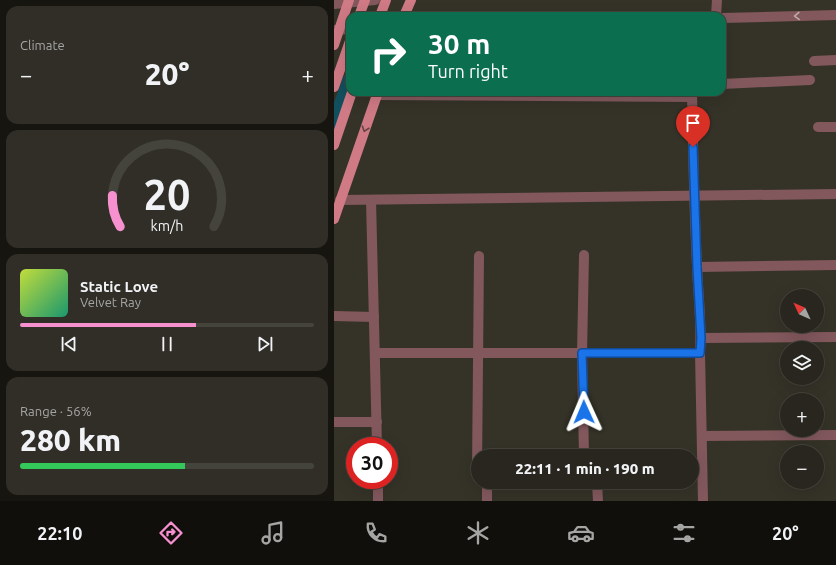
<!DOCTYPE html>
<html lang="en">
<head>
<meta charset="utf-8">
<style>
	:root { --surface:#28261e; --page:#302e27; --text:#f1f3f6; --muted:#a5a5a4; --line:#44433c; --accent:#f690cf }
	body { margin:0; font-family:Ubuntu,sans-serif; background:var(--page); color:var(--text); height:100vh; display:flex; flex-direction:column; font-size:15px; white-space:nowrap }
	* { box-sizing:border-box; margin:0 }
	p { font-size:13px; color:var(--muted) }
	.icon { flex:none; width:22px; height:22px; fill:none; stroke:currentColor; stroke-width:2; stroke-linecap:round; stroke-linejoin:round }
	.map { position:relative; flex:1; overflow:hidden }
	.drawer { display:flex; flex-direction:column; gap:6px; padding:6px; background:#161510; width:334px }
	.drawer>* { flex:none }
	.banner { position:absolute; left:12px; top:12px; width:380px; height:84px; border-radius:12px; box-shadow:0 4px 16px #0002,0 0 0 1px var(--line); background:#0b6e4f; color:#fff; overflow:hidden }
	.needle { width:26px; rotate:314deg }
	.controls { position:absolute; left:446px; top:289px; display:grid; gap:8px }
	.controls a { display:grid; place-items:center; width:44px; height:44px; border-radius:50%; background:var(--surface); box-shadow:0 4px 16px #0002,0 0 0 1px var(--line); font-size:20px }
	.speed { position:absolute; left:12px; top:437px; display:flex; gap:8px; font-size:20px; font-weight:700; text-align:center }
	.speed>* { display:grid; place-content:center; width:52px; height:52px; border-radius:50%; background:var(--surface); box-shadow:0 4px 16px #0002,0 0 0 1px var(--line); line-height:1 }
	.speed .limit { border:6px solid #d22; background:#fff; color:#111 }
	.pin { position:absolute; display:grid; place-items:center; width:34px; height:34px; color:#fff; margin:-41px -17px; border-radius:50% 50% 50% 0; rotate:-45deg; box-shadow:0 0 4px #0007 }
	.pin .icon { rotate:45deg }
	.me { position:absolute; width:44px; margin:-22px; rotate:359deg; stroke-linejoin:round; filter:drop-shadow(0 0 3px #0008) }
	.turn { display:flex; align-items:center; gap:14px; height:84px; padding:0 16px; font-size:18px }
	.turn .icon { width:52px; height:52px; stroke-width:2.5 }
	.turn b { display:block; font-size:28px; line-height:34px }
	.big { font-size:30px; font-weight:800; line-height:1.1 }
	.drawer .tile { flex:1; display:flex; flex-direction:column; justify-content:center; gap:6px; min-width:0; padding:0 14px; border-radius:12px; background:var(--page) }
	.drawer .dial { align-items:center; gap:0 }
	.dial svg { height:104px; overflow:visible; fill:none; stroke:var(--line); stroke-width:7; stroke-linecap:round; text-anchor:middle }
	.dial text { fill:var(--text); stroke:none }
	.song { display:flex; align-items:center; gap:12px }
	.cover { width:48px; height:48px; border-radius:6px; background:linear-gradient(135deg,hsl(70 70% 55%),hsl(160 70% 35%)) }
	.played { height:4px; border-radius:2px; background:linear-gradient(90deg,var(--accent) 60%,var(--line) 60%) }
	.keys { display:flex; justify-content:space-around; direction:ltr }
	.heat { display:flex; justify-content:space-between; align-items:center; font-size:22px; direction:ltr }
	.charge { height:6px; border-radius:3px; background:linear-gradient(90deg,#34c759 56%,var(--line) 0) }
	.trip { position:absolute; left:137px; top:449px; width:228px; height:40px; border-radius:20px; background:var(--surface); box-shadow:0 4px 16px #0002,0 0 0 1px var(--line); font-weight:800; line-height:40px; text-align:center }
	.tabs { display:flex; height:64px; justify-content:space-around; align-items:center; background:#100f0c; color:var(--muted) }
	.tabs .icon { width:28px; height:28px }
	.tabs .selected { color:var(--accent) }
	.tabs b { font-size:18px; color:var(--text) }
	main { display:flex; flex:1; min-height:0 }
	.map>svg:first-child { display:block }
</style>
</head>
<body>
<main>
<section class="drawer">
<div class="tile"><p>Climate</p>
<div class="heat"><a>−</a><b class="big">20°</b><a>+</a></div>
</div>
<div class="tile dial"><svg viewBox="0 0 100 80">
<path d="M14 69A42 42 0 1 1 86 69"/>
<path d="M14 69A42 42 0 0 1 8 45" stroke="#f690cf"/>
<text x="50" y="56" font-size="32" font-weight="700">20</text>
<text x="50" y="72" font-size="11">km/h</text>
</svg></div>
<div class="tile">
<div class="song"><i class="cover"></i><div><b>Static Love</b><p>Velvet Ray</p></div></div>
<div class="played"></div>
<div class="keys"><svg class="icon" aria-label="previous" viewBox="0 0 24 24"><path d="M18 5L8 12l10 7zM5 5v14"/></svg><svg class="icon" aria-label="pause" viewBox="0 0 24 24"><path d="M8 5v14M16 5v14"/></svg><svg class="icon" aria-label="next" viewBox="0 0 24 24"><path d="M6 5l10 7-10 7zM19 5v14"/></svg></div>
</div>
<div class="tile"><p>Range · 56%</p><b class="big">280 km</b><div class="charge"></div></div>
</section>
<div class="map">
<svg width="502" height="501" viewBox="0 0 502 501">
	<rect width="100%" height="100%" fill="#353328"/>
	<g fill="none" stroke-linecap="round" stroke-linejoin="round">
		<polyline stroke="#124f5e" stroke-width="14" points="0,123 16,79"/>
		<g stroke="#82585d" stroke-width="10">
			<polyline points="0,4 41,0"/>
			<polyline points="382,16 383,0"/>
			<polyline points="388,18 502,15"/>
			<polyline points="0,30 16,29"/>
			<polyline points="480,61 502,60"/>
			<polyline points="388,84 476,80"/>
			<path d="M358 92C359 150 360 208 363 265 364 295 368 324 366 353L369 501"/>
			<polyline points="43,95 358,97"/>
			<polyline points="484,127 502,127"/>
			<polyline points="6,200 502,194"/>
			<polyline points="37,200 43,446"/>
			<polyline points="250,255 248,353 250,456"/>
			<polyline points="363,267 502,265"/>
			<polyline points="0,316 40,317"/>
			<polyline points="367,338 502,337"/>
			<polyline points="41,353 366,353"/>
			<polyline points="0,422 43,422"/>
			<polyline points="368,436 502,435"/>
			<polyline points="143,470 145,256"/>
			<polyline points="44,480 44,501"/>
			<polyline points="263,482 264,501"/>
			<polyline points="153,501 153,482"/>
		</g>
		<g stroke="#cf7a85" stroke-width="10">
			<polyline points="46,16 52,0"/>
			<polyline points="70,16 77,0"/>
			<polyline points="0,45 15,0"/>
			<polyline points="0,87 16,41"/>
			<polyline points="0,145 18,92"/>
			<polyline points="0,219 44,92"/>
		</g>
		<polyline stroke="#cf7a85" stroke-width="10" points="25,16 31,0"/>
	</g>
	<defs><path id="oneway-chevron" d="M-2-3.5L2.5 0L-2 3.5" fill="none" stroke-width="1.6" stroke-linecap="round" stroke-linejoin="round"/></defs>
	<use stroke="#bbaaa7" href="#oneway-chevron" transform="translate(463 16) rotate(178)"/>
	<use stroke="#644542" href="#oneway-chevron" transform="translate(31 129) rotate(109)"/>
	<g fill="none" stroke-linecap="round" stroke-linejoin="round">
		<g stroke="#114b97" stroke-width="10">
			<polyline id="route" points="250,412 248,353 366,353 367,338 363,267 359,147"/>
		</g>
		<use href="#route" stroke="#1a73e8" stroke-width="7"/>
	</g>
</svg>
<div class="controls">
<a><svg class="needle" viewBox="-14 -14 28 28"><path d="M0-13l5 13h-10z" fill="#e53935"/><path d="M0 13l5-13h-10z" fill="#a5a5a4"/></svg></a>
<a><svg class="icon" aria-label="layers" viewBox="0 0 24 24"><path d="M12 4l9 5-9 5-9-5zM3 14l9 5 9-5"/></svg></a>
<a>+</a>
<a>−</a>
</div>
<div class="speed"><div class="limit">30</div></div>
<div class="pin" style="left:359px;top:147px;background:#d93025"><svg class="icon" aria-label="arrive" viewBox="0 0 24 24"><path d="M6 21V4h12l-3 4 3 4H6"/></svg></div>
<svg class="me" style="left:250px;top:412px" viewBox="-20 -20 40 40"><path d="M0-17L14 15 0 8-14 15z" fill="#1a73e8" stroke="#fff" stroke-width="4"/></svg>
<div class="trip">22:11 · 1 min · 190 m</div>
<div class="banner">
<div class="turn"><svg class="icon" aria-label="right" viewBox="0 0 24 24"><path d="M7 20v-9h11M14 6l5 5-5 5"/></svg><div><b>30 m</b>Turn right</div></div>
</div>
</div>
</main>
<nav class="tabs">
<b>22:10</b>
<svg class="icon selected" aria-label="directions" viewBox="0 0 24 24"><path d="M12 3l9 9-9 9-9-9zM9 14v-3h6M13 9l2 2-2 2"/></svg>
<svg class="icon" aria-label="music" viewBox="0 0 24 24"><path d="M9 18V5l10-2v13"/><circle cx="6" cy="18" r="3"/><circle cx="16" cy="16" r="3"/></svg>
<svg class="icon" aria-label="phone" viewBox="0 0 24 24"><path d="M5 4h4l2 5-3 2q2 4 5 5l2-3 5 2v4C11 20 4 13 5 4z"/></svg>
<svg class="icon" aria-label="climate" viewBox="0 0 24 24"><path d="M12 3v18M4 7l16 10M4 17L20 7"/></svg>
<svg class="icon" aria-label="car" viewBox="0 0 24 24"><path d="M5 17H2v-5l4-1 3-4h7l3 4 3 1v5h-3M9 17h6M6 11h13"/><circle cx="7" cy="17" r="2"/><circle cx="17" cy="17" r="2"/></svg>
<svg class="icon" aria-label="filters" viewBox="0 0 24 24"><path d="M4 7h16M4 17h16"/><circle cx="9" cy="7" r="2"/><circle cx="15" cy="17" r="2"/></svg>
<b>20°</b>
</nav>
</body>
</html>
